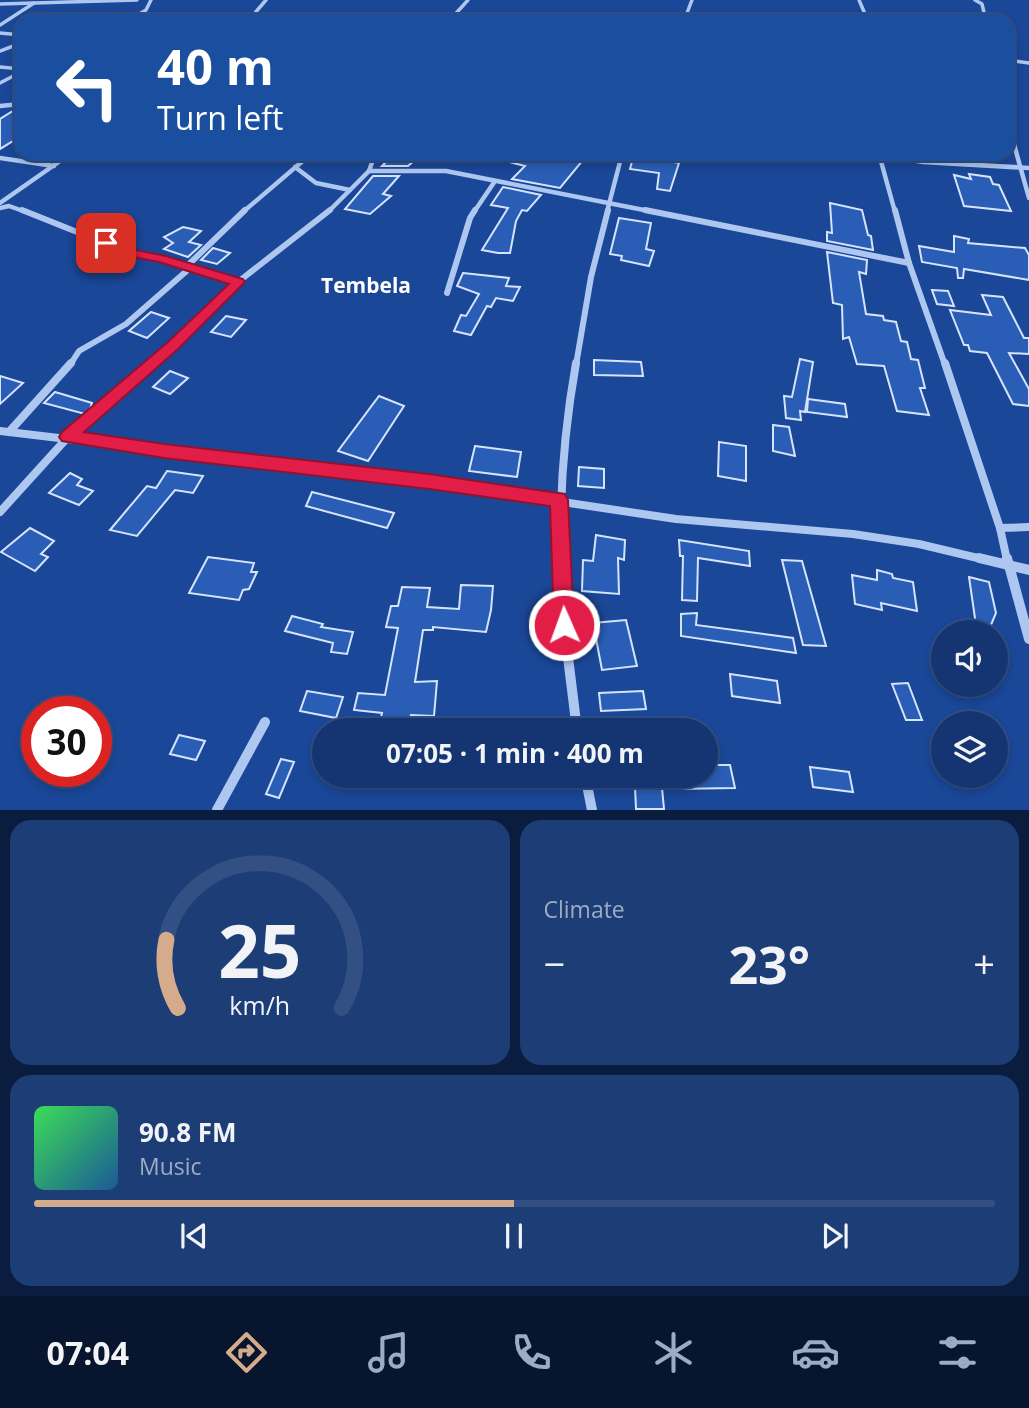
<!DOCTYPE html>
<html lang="en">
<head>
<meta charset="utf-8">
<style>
	:root { --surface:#143572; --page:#1d3d77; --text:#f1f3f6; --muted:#9dabc4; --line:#335084; --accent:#d6ab8b }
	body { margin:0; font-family:"Open Sans",sans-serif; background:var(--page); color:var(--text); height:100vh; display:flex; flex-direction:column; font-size:26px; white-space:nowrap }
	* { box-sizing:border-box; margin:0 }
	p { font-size:23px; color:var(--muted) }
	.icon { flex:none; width:38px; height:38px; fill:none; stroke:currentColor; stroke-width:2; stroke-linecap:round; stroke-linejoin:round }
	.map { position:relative; height:810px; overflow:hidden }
	.sheet { display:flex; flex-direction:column; gap:10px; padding:10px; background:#0b1d3f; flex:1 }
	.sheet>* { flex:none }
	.top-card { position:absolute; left:14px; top:14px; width:1001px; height:147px; border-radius:21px; box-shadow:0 4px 10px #0003,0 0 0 2px var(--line); background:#1a4fa0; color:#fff; overflow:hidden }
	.buttons { position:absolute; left:931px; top:620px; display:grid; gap:14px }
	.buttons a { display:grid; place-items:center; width:77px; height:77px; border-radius:50%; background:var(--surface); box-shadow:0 4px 10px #0003,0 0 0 2px var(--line); font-size:35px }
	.speed { position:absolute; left:21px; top:696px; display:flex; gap:14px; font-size:35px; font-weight:700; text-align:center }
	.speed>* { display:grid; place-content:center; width:91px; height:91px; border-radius:50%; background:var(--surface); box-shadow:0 4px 10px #0003,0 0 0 2px var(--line); line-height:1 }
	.speed .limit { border:10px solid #d22; background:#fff; color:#111 }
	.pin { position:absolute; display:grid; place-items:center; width:60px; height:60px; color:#fff; margin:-30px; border-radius:14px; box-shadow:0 4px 10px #0006 }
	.me { position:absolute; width:77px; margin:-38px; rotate:358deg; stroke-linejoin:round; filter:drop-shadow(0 0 5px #0008) }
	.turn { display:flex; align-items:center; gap:24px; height:147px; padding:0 28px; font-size:32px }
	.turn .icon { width:91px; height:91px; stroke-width:2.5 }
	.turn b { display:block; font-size:49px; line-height:60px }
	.big { font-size:52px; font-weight:700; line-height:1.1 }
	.sheet .widget { flex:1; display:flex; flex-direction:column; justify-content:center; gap:10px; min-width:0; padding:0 24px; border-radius:21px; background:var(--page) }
	.sheet .dial { align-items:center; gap:0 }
	.dial svg { height:182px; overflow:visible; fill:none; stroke:var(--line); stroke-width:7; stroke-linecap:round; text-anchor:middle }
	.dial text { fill:var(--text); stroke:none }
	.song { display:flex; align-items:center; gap:21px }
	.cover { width:84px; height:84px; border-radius:10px; background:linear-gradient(135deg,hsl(130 70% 55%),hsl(210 70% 35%)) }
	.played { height:7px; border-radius:4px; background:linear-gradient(90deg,var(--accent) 50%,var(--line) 50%) }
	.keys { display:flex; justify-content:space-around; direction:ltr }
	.heat { display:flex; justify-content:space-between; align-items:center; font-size:38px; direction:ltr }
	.sheet .tiles { flex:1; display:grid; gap:10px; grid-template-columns:1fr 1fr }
	.widget:last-child { grid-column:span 2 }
	.trip { position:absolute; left:312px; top:718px; width:406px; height:70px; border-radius:35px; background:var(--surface); box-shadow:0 4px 10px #0003,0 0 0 2px var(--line); font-weight:700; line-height:70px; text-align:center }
	.tab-bar { display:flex; height:112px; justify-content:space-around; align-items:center; background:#08152e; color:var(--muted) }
	.tab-bar .icon { width:49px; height:49px }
	.tab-bar .current { color:var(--accent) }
	.tab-bar b { font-size:32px; color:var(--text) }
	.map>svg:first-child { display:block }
</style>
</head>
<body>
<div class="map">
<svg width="1029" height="810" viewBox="0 0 1029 810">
	<rect width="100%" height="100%" fill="#1a4798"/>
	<g fill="#295db6" stroke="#d6e4fb" stroke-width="2">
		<polygon points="16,109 21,109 21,136 0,149 0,119"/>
		<polygon points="394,154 422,154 408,166 382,166"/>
		<polygon points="498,154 588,154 560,188 512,179 525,166 498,159"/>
		<polygon points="634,154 670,154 668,161 679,163 670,191 657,189 659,173 630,169"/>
		<polygon points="969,174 990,177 993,184 999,185 1011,211 964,206 954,175 971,179"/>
		<polygon points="373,176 399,176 383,194 391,196 370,214 345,209"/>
		<polygon points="503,187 541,195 527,211 522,210 516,221 510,253 498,253 482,250 508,208 491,205"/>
		<polygon points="830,203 862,210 868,235 871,236 873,250 827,241 827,232 832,233"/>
		<polygon points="619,218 651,223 646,249 654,251 649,266 621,260 622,256 610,254"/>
		<polygon points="183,227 201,231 189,242 201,245 188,257 164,249 173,243 164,237"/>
		<polygon points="954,236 969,239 968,243 1025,248 1029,255 1029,280 964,269 963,278 958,278 957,268 922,262 919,246 954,252"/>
		<polygon points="213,248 230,253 217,264 201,260"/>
		<polygon points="827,252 867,260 866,274 859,272 866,314 883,316 884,320 896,322 901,341 907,342 911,359 918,360 925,388 920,388 929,415 897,411 884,366 857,364 849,337 843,339 842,305 833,303"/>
		<polygon points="463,273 509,278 506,286 520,287 513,301 496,298 491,307 487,306 471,335 454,331 461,315 466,316 479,294 457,286"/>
		<polygon points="932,290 948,291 954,306 937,304"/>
		<polygon points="982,295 1003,297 1024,338 1029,338 1029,354 1009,353 1029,389 1029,406 1013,404 987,353 970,351 968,345 964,345 950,310 991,315"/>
		<polygon points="151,312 169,318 147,338 129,331"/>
		<polygon points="226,316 246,320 231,337 211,332"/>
		<polygon points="800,359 813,362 805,412 800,411 801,420 786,418 784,396 792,397"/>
		<polygon points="594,360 641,362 643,376 594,375"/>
		<polygon points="170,371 188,378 170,394 153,387"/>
		<polygon points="0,376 23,383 0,404"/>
		<polygon points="55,392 92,403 90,409 85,414 44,403"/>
		<polygon points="379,396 404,406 368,461 338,451"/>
		<polygon points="808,399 845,404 847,417 807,412"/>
		<polygon points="773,425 789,427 795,456 773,451"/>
		<polygon points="719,442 746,446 746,481 718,476"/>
		<polygon points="475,446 521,452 517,477 469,471"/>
		<polygon points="579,467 604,469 604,488 578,486"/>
		<polygon points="167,471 203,476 193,493 175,490 137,536 110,530 147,486 156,488"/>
		<polygon points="70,473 82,479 77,485 93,491 79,505 49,493"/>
		<polygon points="312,492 394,513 387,528 306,506"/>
		<polygon points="30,528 54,541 41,554 48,557 35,571 1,552"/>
		<polygon points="596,535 625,540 624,560 618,558 619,594 582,591 583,560 593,561"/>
		<polygon points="679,540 749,551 750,566 698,558 697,601 682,600 683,556 680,556"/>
		<polygon points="208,557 254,563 251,572 257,572 249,589 243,590 239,600 189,593"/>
		<polygon points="782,560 802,561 826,646 803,645"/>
		<polygon points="877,570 892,574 893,578 913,582 917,611 881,603 882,610 855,604 852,575 877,580"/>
		<polygon points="969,577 989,582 996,613 988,632 977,632"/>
		<polygon points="461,585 493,586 491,610 486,632 433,627 433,630 423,630 415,682 437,681 434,716 411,715 409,725 380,722 382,713 354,710 358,693 385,695 398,628 386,627 391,606 398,606 402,587 430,588 427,607 459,609"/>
		<polygon points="697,613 696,625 793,638 796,653 681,636 681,614"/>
		<polygon points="292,616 323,624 321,627 353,632 347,654 331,652 333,643 285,631"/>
		<polygon points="626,620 637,666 602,670 593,623"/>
		<polygon points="730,674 777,681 780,703 732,696"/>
		<polygon points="908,683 922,720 906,720 892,684"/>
		<polygon points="307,691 343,697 336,718 300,711"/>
		<polygon points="643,691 646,709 601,711 599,693"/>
		<polygon points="179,735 205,741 196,760 170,754"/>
		<polygon points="281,759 294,762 279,798 266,794"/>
		<polygon points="705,765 730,765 735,788 673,789 671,775 705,775"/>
		<polygon points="810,767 849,772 853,792 813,787"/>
		<polygon points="635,787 662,788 664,809 636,809"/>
	</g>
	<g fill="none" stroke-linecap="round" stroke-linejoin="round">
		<g stroke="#aec7f0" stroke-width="3.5">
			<polyline points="859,0 868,21"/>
			<polyline points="975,0 982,4 986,21"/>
			<polyline points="0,4 137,0"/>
			<polyline points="128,21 146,10 151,0"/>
			<polyline points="248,21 266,0"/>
			<polyline points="449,21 468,0"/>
			<polyline points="684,21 692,0"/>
			<polyline points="0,25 34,3"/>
			<polyline points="0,33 21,35"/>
			<polyline points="0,51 21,43"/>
			<polyline points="1008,60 1029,63"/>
			<polyline points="0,67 21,69"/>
			<polyline points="0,83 21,72"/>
		</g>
		<g stroke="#aec7f0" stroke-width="4.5">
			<polyline points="0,106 21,104"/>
			<polyline points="1008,123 1029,198"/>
			<polyline points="363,154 374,157"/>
			<polyline points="877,154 923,162 1029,168"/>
			<polyline points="879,154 895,212"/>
			<polyline points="0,158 54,166"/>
			<polyline points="295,167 316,183 350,190"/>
			<polyline points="369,171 446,171 654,212"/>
			<polyline points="0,203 70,154"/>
			<polyline points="0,208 9,206 26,212"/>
			<polyline points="243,212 311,154"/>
			<polyline points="328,212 369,171 375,154"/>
			<polyline points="474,212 495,181"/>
			<polyline points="607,212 622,154"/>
		</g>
		<g stroke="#aec7f0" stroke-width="6">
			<polyline points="22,210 127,252 161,259 238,282"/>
			<polyline points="645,210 909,263"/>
			<polyline points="895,210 909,263 945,365"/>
			<polyline points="186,267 245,210"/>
			<polyline points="447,293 470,218 475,210"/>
			<polyline points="70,365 79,351 126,324 190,268"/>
			<polyline points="151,365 238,282 330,210"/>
			<polyline points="576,365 591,277 608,210"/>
		</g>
		<g stroke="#aec7f0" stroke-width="8">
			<polyline points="945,363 1000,528 1007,560"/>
			<polyline points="0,431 429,482 676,519 853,534 919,544 986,560"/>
			<polyline points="9,432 71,363"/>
			<polyline points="0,512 68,437 153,363"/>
			<polyline points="1000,528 1029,527"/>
			<path d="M561 560C559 491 564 431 576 363"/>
		</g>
		<g stroke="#aec7f0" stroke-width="10">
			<polyline points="561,558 564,625 577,730"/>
			<polyline points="979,558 1029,570"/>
			<polyline points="1007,558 1029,639"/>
			<polyline points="585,775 592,810"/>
			<polyline points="217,810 265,722"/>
		</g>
	</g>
	<polygon fill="#e11d48" stroke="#92132f" stroke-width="2" points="106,239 131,249 166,256 243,279 245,282 178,349 84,432 164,444 429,474 565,494 568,500 574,625 571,633 564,636 557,633 554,625 550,506 429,489 164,458 62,441 59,437 62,432 168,342 229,284 159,262 123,255 101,246 99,243"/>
	<g text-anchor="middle" stroke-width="7" stroke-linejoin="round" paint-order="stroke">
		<g font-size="21" font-weight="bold" fill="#fff" stroke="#1a4798">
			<text x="366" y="293">Tembela</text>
		</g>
	</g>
</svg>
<div class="buttons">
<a><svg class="icon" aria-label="sound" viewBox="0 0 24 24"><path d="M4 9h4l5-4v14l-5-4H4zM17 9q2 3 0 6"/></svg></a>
<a><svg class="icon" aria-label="layers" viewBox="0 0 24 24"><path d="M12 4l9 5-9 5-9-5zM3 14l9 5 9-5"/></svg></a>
</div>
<div class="speed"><div class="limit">30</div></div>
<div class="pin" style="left:106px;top:243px;background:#d93025"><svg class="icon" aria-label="arrive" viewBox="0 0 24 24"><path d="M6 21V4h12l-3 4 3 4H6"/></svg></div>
<svg class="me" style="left:564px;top:625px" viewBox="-20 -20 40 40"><circle r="17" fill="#e11d48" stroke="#fff" stroke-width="3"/><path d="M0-11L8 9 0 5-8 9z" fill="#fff"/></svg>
<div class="trip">07:05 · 1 min · 400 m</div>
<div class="top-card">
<div class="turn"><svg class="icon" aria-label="left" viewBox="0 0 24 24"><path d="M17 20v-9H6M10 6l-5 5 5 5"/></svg><div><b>40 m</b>Turn left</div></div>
</div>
</div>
<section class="sheet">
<div class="tiles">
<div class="widget dial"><svg viewBox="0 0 100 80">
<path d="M14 69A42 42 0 1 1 86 69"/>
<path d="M14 69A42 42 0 0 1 9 39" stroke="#d6ab8b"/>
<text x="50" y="56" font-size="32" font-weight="700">25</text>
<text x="50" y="72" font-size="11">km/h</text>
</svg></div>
<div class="widget"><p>Climate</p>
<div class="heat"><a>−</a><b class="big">23°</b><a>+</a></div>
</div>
<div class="widget">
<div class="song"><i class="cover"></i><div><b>90.8 FM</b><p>Music</p></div></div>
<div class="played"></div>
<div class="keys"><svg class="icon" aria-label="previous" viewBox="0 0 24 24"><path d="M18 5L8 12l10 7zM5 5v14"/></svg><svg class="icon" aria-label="pause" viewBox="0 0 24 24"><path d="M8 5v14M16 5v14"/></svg><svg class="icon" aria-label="next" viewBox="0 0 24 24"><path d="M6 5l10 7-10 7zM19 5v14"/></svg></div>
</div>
</div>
</section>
<nav class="tab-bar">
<b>07:04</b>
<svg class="icon current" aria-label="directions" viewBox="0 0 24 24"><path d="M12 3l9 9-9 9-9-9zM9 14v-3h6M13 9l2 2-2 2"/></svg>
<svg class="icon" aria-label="music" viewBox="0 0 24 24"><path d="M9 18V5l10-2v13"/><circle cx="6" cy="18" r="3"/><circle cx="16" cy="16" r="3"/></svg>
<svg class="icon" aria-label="phone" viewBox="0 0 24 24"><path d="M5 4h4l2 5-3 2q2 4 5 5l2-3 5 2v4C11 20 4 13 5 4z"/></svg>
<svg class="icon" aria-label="climate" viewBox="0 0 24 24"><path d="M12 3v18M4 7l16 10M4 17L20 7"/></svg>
<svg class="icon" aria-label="car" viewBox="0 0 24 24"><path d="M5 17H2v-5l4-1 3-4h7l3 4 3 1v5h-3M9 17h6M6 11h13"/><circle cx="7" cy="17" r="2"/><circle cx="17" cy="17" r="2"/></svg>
<svg class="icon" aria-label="filters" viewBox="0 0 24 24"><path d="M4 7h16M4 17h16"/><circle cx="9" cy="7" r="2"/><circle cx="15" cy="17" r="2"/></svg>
</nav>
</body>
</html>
